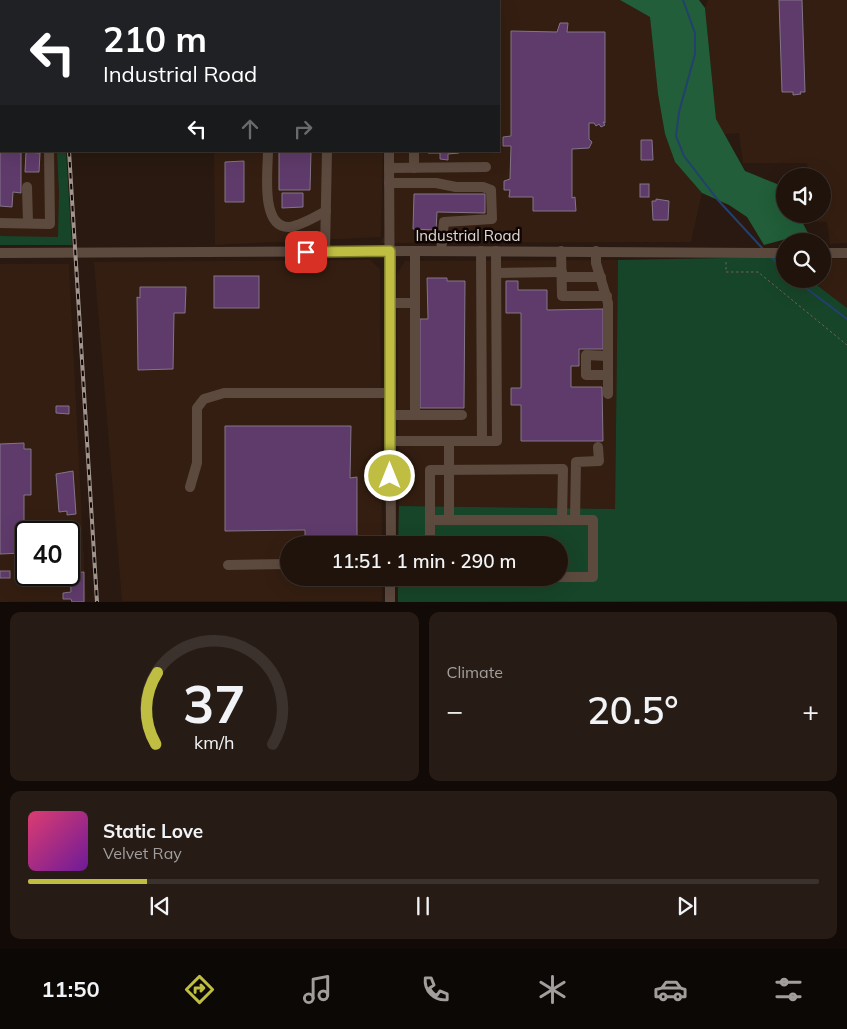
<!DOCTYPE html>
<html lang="en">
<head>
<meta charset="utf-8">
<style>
	:root { --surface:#1f130c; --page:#271c15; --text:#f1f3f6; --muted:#a19e9d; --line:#3c322d; --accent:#bfbe42 }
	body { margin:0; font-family:Mulish,sans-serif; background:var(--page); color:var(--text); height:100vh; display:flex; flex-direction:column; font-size:19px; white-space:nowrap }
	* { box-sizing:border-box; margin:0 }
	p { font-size:16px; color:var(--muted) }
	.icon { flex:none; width:28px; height:28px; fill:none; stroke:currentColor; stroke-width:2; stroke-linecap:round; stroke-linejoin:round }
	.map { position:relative; height:602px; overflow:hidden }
	.details { display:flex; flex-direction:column; gap:10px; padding:10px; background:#110a07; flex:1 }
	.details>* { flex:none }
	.hud { position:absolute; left:0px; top:0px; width:500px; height:152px; box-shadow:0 5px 20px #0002,0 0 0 1px var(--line); background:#202124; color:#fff; overflow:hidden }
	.tools { position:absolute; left:776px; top:168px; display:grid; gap:10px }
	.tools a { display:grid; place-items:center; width:55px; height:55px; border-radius:50%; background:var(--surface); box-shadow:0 5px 20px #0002,0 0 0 1px var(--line); font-size:25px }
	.speed { position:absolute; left:15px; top:521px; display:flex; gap:10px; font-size:25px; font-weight:700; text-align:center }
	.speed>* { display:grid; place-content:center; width:65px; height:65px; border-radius:50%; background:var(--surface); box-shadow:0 5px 20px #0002,0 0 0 1px var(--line); line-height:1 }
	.speed .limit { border:2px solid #111; border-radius:8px; background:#fff; color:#111 }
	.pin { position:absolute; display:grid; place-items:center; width:42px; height:42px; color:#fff; margin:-21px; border-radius:10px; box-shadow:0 2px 8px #0006 }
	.me { position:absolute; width:55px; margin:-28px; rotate:0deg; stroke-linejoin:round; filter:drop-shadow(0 0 4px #0008) }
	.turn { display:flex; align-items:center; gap:18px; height:105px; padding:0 20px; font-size:22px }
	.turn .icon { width:65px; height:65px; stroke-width:2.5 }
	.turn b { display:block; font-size:35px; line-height:42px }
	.lanes { display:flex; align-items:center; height:48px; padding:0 20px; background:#0003; justify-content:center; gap:25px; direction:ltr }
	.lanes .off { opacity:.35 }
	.big { font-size:38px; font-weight:600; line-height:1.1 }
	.details .card { flex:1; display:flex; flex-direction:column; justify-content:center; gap:8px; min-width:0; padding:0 18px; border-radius:10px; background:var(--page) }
	.details .dial { align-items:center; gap:0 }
	.dial svg { height:130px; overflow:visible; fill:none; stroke:var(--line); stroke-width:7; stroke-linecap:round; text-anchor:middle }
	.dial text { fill:var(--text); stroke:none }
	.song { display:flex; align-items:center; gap:15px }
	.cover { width:60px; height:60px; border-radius:8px; background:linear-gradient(135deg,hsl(340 70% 55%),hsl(280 70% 35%)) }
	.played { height:5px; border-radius:2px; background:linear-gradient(90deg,var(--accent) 15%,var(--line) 15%) }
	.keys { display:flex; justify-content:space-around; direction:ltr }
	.heat { display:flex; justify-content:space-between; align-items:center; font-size:28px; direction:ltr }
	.details .tiles { flex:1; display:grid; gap:10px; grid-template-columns:1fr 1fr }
	.card:last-child { grid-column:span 2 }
	.trip { position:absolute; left:280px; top:536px; width:288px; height:50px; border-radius:25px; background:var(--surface); box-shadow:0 5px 20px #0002,0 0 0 1px var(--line); font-weight:600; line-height:50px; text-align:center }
	.tabs { display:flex; height:80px; justify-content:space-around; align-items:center; background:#0c0805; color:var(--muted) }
	.tabs .icon { width:35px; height:35px }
	.tabs .current { color:var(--accent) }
	.tabs b { font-size:22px; color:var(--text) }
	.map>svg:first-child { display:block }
</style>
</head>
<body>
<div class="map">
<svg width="847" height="602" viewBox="0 0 847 602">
	<rect width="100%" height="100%" fill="#291910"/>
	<g fill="#341e11" fill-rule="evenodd">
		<polygon points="391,0 620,0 650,17 658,94 665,134 675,162 702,193 691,242 381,243 385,232 384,151 499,151 499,1 391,1"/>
		<polygon points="708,0 847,0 847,243 830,244 827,222 810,221 810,214 822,214 822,176 808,176 807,163 743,163 739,133 724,134 716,119 705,8"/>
		<polygon points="0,63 1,151 63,151 72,245 0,245"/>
		<polygon points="214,151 383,151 381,237 215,245"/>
		<polygon points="823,258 847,259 847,308 809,279 822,279"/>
		<polygon points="370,260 380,269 382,545 289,545 289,578 382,578 382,601 122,601 94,262"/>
		<polygon points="618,260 615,509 399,506 397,274 405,261"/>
		<path d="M0 264H69L86 601 0 602ZM26 532H69V575H26Z"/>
	</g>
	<g fill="#174529">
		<polygon points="57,151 66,151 72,245 0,245 0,236 58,237 59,192"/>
		<polygon points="782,257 785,260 785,279 809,279 847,308 847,601 398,602 398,578 559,578 559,545 398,545 399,506 615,509 618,260"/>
	</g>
	<polygon fill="#215e39" points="620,0 699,0 705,8 716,119 745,171 782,186 785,192 785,214 798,214 808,233 764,245 747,217 729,205 702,193 675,162 665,134 658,94 650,17"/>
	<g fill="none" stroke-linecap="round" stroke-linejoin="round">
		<g stroke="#23406f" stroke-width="2">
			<polyline points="683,0 695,33 695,54 679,112 676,136 684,156 717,199 764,250"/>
			<polyline points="771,257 785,271"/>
			<polyline points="794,279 847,319"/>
		</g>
	</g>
	<g fill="#5f3b6b" stroke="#837587">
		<polygon points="779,0 802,0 805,92 800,92 801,94 793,95 793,92 782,92"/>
		<polygon points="560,23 568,23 567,32 605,32 605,123 603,122 605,125 601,127 599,124 596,126 594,123 589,123 589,139 592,142 589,148 572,149 572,198 575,197 576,211 533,211 533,197 509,197 510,190 504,190 504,181 510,179 511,146 503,146 503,137 511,136 511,31 557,32"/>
		<polygon points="0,75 1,151 21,151 21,193 13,192 12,207 0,206"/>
		<polygon points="641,140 652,140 653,160 641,160"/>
		<polygon points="279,151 311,151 310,190 279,190"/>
		<polygon points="428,151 459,151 459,153 448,154 448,160 440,159 440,153 428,153"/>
		<polygon points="26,152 40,153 39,172 25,172"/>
		<polygon points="244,161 244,202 225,202 225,162"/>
		<rect x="640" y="184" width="9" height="13"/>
		<polygon points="282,193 303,193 303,207 282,208"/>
		<polygon points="414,194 485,194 485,213 437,212 436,230 413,229"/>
		<polygon points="656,199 669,201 668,220 653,220 652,201 656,201"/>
		<rect x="214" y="276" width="45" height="32"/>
		<polygon points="427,278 447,278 447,281 465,281 464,408 420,408 420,319 428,319"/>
		<polygon points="506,281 518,281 518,290 547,290 547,310 603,309 603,349 579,349 579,366 571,366 571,387 602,387 603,441 521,441 521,405 511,405 511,388 521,388 521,313 506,313"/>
		<polygon points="140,287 186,287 185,313 174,313 173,369 138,370 137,297 140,298"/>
		<polygon points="56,406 69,406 69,414 56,413"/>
		<polygon points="225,426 351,426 350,478 357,477 357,544 348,545 348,543 305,543 305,530 225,531"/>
		<polygon points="24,443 24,449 31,449 31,495 24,495 24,553 0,554 0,444"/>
		<polygon points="73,471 76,514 67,515 67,511 59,512 56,474"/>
		<rect x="0" y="571" width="10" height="7"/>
		<polygon points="84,572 84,602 72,602 71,599 63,599 63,593 71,592 70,573"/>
	</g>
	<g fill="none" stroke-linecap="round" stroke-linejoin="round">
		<polyline stroke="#70625a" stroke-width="1" stroke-dasharray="2.5 2.5" stroke-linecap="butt" points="726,262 726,272 758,272 847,345"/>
		<g stroke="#5d4a3f" stroke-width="10">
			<polyline points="387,0 387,1"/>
			<path d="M268 151C268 170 260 228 289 227 300 226 317 216 326 211"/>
			<polyline points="389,151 391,545"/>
			<polyline points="389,168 486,167"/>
			<polyline points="414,168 414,151"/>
			<polyline points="389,183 436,183 456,187 483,187 491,190 492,219 444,222 441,251"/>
			<polyline points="27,187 28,223"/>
			<polyline points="0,223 50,224 49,151"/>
			<polyline points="325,251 327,151"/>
			<polyline points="481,251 482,441"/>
			<polyline points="561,251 562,296 607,296"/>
			<polyline points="596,251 596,263 608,303 608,394"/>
			<polyline points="0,253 415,251 785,253"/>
			<polyline points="822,253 847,253"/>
			<polyline points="497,273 562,272"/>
			<polyline points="562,277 601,277"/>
			<polyline points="390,303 415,303"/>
			<polyline points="608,375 586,375 586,355 608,356"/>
			<polyline points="390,415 462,415"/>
			<polyline points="415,415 415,251"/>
			<polyline points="390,441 497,441 496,251"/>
			<polyline points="449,441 449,520"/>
			<polyline points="190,487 197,463 197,408 204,399 224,393 390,393"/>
			<polyline points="430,520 593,520 593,577 559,577"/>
			<polyline points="575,520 576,462 599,461 598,447"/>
			<polyline points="430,545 430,470 563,469 562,520"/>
			<polyline points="228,565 289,564"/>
			<polyline points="430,578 511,578"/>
			<polyline points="390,602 390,578"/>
		</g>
		<g stroke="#a1948d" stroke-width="4">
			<g id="rail">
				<polyline points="59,0 59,1"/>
				<polyline points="69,151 97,602"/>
			</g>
		</g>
		<use href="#rail" stroke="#0d0604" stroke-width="2" stroke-dasharray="5.5" stroke-linecap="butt"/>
	</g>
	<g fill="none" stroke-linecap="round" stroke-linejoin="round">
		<g stroke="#7c7c2b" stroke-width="12">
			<polyline id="route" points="306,252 390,251 390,476"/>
		</g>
		<use href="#route" stroke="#bfbe42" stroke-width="9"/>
	</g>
	<g text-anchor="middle" stroke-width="5" stroke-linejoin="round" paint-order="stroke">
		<g font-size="15" fill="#e3d7d1" stroke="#0d0604">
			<text x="468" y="241">Industrial Road</text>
		</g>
	</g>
</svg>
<div class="tools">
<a><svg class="icon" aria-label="sound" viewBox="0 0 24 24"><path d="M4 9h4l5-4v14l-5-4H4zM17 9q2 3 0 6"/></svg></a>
<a><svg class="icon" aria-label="search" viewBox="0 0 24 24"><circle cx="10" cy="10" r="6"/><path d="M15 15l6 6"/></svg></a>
</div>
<div class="speed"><div class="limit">40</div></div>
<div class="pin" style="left:306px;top:252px;background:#d93025"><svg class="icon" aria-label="arrive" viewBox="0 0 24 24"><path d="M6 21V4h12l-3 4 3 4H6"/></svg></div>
<svg class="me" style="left:390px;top:476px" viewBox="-20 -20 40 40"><circle r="17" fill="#bfbe42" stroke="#fff" stroke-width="3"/><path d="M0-11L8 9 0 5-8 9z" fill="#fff"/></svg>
<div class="trip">11:51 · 1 min · 290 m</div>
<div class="hud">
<div class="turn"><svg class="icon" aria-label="left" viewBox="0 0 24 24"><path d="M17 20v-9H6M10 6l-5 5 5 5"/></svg><div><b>210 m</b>Industrial Road</div></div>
<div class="lanes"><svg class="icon" aria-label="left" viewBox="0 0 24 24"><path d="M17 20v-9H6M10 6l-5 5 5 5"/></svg><svg class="icon off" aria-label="ahead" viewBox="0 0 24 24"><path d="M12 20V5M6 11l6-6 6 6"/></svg><svg class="icon off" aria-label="right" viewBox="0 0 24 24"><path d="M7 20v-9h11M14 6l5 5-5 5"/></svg></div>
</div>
</div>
<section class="details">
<div class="tiles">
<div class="card dial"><svg viewBox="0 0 100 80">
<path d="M14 69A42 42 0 1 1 86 69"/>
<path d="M14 69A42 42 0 0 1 15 25" stroke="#bfbe42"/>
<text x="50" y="56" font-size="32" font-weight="700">37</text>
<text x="50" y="72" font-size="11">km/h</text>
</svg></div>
<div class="card"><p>Climate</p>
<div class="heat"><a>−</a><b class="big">20.5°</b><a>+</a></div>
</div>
<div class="card">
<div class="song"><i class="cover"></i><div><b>Static Love</b><p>Velvet Ray</p></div></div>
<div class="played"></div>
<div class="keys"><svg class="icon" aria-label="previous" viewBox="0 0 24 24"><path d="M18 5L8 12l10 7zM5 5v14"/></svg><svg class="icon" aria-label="pause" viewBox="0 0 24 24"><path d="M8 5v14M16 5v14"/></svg><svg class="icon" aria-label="next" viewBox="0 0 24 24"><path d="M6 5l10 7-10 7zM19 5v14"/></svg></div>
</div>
</div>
</section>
<nav class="tabs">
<b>11:50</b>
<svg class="icon current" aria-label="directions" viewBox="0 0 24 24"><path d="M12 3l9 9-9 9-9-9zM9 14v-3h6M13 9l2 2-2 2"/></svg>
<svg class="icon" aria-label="music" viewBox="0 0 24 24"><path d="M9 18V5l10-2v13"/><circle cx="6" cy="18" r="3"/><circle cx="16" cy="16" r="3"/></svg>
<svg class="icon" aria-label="phone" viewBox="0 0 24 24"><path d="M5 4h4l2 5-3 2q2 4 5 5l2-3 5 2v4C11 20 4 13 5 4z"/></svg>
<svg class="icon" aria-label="climate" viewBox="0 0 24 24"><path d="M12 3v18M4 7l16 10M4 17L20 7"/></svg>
<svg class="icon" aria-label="car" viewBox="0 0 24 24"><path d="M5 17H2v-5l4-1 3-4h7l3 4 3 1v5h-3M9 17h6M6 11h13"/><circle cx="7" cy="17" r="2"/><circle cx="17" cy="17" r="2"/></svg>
<svg class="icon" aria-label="filters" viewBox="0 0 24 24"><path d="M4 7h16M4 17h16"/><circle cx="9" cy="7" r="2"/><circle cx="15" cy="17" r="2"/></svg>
</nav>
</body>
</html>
